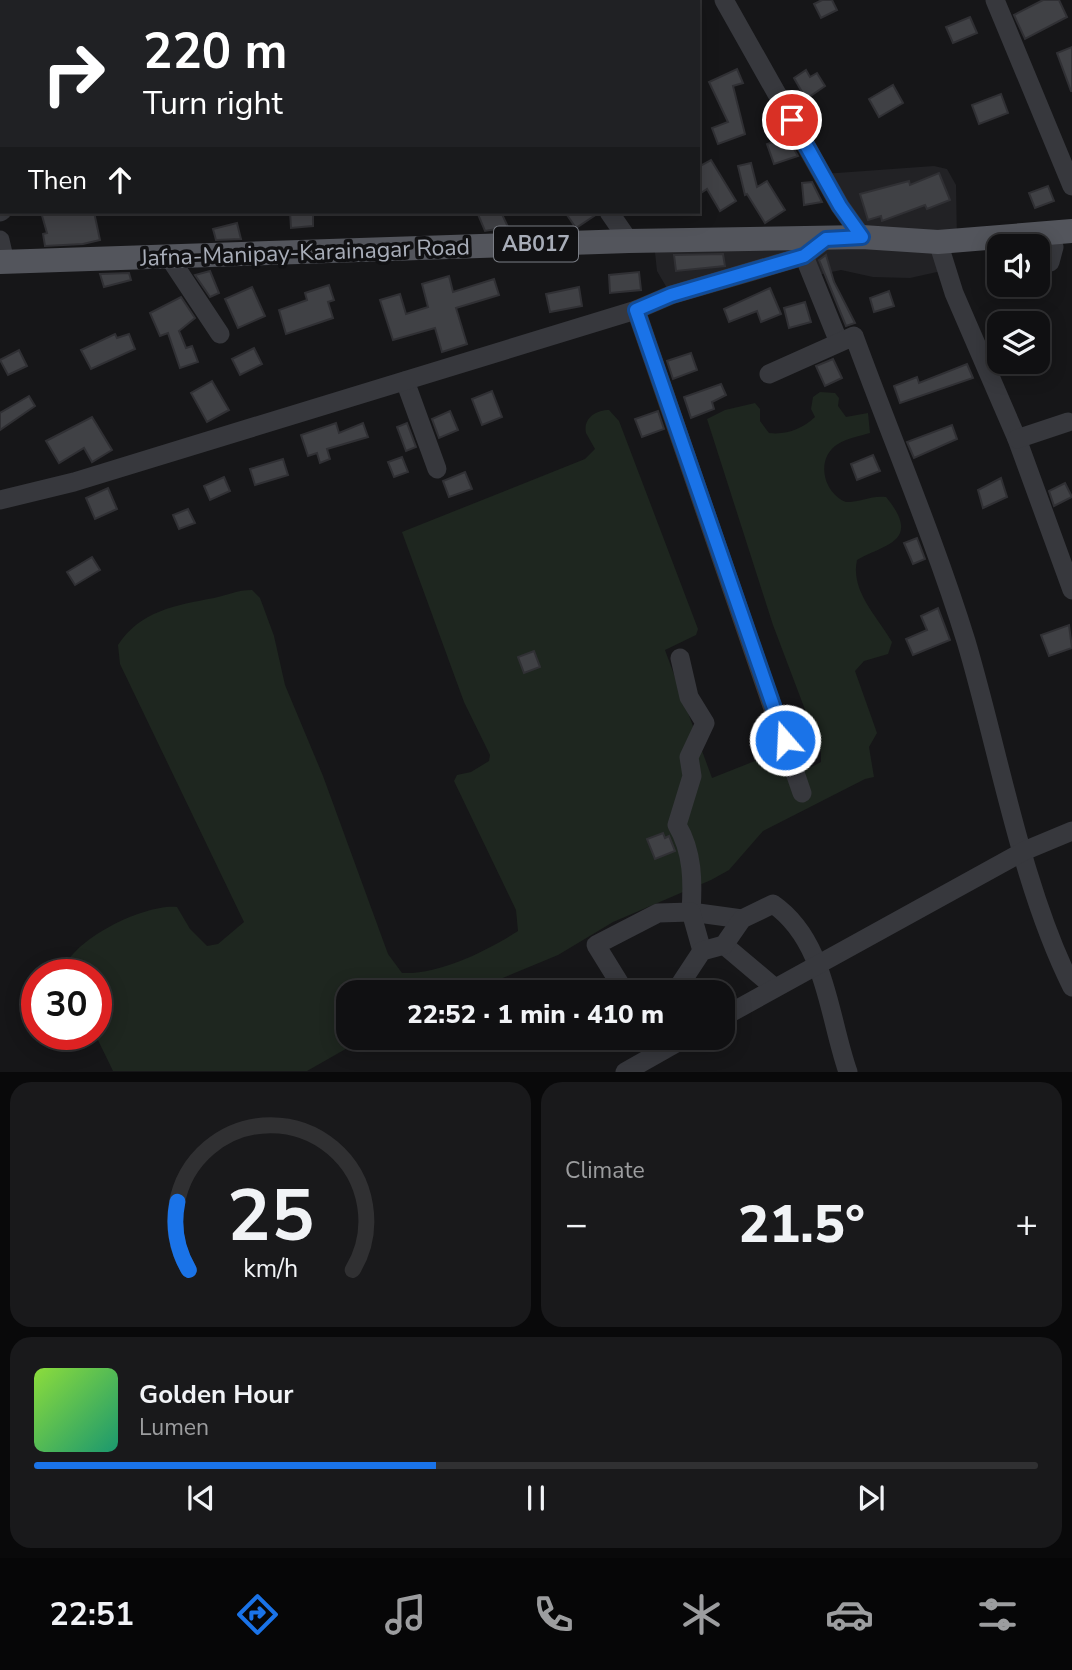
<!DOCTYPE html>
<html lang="en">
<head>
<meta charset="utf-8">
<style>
	:root { --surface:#101012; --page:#19191b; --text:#f1f3f6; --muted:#9c9d9f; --line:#303032; --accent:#1a73e8 }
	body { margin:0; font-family:"Nunito Sans",sans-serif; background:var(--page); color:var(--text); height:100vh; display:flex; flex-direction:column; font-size:26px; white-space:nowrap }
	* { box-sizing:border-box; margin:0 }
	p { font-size:23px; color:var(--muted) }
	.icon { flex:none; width:38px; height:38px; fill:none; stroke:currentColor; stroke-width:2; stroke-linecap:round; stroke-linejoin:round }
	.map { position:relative; height:1072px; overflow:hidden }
	.side { display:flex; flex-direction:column; gap:10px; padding:10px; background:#09090a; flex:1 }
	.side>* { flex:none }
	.hud { position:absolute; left:0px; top:0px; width:700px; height:214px; box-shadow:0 4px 18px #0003,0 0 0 2px var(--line); background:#202124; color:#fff; overflow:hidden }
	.tools { position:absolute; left:987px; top:234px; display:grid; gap:14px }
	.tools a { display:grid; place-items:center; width:63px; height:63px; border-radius:14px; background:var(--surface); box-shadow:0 4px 18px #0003,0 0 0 2px var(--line); font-size:35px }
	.speed { position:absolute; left:21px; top:959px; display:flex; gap:14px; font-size:35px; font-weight:700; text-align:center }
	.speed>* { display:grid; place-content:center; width:91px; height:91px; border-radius:50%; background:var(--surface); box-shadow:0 4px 18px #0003,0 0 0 2px var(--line); line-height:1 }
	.speed .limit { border:10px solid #d22; background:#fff; color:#111 }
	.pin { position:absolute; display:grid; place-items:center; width:60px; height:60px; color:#fff; margin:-30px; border:4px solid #fff; border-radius:50%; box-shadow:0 2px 7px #0007 }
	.me { position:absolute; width:77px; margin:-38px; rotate:341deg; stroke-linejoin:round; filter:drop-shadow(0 0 5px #0008) }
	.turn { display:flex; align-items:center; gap:24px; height:147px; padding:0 28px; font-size:32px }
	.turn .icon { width:91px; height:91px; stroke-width:2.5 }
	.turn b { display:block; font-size:49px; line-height:60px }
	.then { display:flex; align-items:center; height:66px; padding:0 28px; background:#0003; gap:14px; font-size:26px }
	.big { font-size:52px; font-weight:800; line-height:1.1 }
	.side .tile { flex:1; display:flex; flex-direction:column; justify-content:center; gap:10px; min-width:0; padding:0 24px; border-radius:21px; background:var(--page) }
	.side .dial { align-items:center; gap:0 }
	.dial svg { height:182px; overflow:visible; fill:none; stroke:var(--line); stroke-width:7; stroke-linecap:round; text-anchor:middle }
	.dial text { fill:var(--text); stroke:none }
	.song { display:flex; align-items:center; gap:21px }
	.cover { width:84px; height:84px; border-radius:10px; background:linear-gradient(135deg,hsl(90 70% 55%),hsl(160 70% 35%)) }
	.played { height:7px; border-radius:4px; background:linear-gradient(90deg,var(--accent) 40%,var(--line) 40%) }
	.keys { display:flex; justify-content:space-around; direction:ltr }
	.heat { display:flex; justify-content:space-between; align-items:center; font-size:38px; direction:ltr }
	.side .tiles { flex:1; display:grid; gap:10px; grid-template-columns:1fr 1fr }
	.tile:last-child { grid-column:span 2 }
	.trip { position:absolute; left:336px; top:980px; width:399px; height:70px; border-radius:21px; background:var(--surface); box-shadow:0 4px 18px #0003,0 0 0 2px var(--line); font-weight:800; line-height:70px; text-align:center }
	.tab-bar { display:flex; height:112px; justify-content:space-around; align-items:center; background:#060607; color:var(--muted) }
	.tab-bar .icon { width:49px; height:49px }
	.tab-bar .current { color:var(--accent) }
	.tab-bar b { font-size:32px; color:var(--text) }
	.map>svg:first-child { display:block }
</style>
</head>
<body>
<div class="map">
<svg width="1072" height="1072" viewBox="0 0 1072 1072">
	<rect width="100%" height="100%" fill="#161618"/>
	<polygon fill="#222225" points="934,166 947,169 956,185 957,241 939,242 946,270 910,278 873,277 841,270 813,276 804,256 671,295 657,271 654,243 862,237 823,174"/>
	<path fill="#1e261f" d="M820 392 835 393 839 398 838 406 846 417 868 413 870 433C860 436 847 438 838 444 815 458 823 493 846 502 861 502 872 495 886 497 923 542 884 544 857 560 850 591 878 617 892 642L888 654 864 661 855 671 877 733 869 747 874 777 865 779 763 831 729 870 711 880 613 922 558 955 469 992H348V1038H365L307 1071H113L95 1034 96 975H67L64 968C77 937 145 904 177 907L190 929 207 946 218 944 244 922 120 664 118 645C140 611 176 605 214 598 228 595 237 590 252 590L260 598 274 636 285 685 323 776 388 954 402 973C439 975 487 951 518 931L516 910 454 781 457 775 471 772 489 761 490 755 464 702 402 532 585 459 595 449 586 433C583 418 596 410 609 410L619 421 698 629 696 635 665 650 712 778 765 757 774 765 779 775 792 777 821 762V752L773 625 707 419 725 410 755 403 760 409V421L769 433C787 435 802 429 815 417L811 409 813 397Z"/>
	<g fill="#404145" stroke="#303034" stroke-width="2">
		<polygon points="822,0 832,0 837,10 821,18 814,4"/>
		<polygon points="1043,0 1059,0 1067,17 1025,39 1014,15"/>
		<polygon points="970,17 977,33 953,43 946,27"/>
		<polygon points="1072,47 1072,91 1071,91 1057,53"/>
		<polygon points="737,69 743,83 733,86 745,134 718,144 712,128 728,122 709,82"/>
		<polygon points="806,70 810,77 817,73 825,86 806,99 794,78"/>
		<polygon points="893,85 903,103 879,117 869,99"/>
		<polygon points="1001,94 1008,113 979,124 972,105"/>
		<polygon points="787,137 798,156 774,164 767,144"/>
		<polygon points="711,160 736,201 720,211 707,189 698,195 698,167"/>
		<polygon points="751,163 757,187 767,181 785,210 765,223 747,194 745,195 738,166"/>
		<polygon points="939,173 950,200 927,209 925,205 882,221 881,216 868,220 860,194 909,181 910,185"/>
		<polygon points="812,182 822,202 804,205 802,183"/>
		<polygon points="1048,186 1054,201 1035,208 1029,193"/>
		<polygon points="41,212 94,212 100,240 83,244 45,246 43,234 47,233"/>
		<polygon points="290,212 313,212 313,226 291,228"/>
		<polygon points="477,212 501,212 508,227 485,231"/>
		<polygon points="565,212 597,212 597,214 576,228"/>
		<polygon points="237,223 241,239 216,240 213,229"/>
		<polygon points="723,254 725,266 676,271 674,255"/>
		<polygon points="826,255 834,282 855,323 846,326 819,260"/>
		<polygon points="210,271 219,293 210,297 195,275"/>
		<polygon points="639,272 641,290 610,293 609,275"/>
		<polygon points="129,273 131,280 104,287 100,274"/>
		<polygon points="449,276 453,292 494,279 499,295 456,308 467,344 442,352 435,328 393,340 380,300 400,294 406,314 428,307 422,284"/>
		<polygon points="329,285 334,300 328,302 333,318 286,334 279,310 307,300 305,293"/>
		<polygon points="252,287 265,316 238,328 225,299"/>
		<polygon points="579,287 582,306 550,312 546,294"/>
		<polygon points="770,288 781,314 761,322 757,311 729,322 724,309"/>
		<polygon points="889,291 894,306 874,312 870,298"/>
		<polygon points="181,297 195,318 179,331 186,348 192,346 198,362 180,368 168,333 160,336 150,313"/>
		<polygon points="805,302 811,322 789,328 784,308"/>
		<polygon points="115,334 117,338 129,334 135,349 91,369 81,350"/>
		<polygon points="254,348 262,364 240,375 232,359"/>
		<polygon points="19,350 27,366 8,375 0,360"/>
		<polygon points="691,353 697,370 673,379 667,361"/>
		<polygon points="833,359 842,378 825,386 816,366"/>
		<polygon points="967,364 973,378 900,403 894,386 917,377 919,383"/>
		<polygon points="212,381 229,410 207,422 191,393"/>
		<polygon points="721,384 726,395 712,402 714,409 691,418 684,397"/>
		<polygon points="492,391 502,417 482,425 472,399"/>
		<polygon points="29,396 35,406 0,430 0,413"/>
		<polygon points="450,411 458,430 439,438 432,419"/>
		<polygon points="658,411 664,429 642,437 635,419"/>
		<polygon points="92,417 112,450 92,462 84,448 59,463 46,441"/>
		<polygon points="336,423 339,433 363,423 368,437 327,449 330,459 320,463 317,453 308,456 301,435"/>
		<polygon points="407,423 416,447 406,451 397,427"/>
		<polygon points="952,425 957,439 914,458 907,442"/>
		<polygon points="873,455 880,471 857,480 851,464"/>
		<polygon points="402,457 408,472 394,477 388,462"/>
		<polygon points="283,459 288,475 255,485 250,469"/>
		<polygon points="465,472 472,489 449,497 443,481"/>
		<polygon points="224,477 230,491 210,500 204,486"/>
		<polygon points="1001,478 1007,497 983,508 978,490"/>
		<polygon points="1065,483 1072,497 1054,506 1049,491"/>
		<polygon points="108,488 117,509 95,519 86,498"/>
		<polygon points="188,509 195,523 179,529 173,515"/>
		<polygon points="917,538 925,559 913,564 904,543"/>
		<polygon points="92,557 100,570 75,585 67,572"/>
		<polygon points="938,608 950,640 913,655 906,639 927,630 921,616"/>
		<polygon points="1069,625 1072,648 1049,656 1041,635"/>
		<polygon points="534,651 540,667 524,673 518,657"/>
		<polygon points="663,833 665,838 669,836 675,851 655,859 647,839"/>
	</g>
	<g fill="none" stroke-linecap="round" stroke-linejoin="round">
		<g stroke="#37383d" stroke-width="19">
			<polyline points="447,0 448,2"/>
			<polyline points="724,0 840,206 862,237"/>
			<polyline points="995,0 1072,186"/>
			<polyline points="56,2 58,0"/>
			<polyline points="0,60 2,59"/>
			<polyline points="0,212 2,211"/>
			<polyline points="609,212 629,241"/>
			<polyline points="1047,233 1054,247 1050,262"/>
			<polyline points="0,240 5,262"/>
			<polyline points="938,242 954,293 1017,439 1072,590"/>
			<polyline points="804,256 838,340"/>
			<polyline points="169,257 220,334"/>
			<polyline points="636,310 802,793"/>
			<path d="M769 374 854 336C891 437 934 538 966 641 999 752 1021 885 1072 987"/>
			<polyline points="405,381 437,469"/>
			<polyline points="1017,439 1068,422"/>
			<polyline points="0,500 74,482 636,310 671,295 804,256 826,239"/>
			<path d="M680 658 689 697 705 723 689 757 692 776 677 825C693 852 693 882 691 912L742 919"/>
			<polyline points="724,945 775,988"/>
			<polyline points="625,992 596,945 658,913 691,912 702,951"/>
			<path d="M675 992 702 951 724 945 742 919 773 904C826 941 828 1015 848 1072"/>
			<polyline points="723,1017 1024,851 1072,831"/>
			<polyline points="625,1072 685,1038"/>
		</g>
		<polyline stroke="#53555c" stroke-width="24" points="0,262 629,241 862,237 938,242 1072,231"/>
	</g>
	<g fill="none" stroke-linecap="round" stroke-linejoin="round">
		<g stroke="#114b97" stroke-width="18">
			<polyline id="route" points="785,740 636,310 671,295 804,256 826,239 862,237 840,206 792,120"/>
		</g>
		<use href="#route" stroke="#1a73e8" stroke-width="12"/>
	</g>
	<g text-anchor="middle" stroke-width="7" stroke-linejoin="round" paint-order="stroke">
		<rect fill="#111113" stroke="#7b7e86" stroke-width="2" x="494" y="226.5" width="84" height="35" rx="5"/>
		<g font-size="21" font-weight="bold" fill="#a8adb8">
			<text x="536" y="251">AB017</text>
		</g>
		<g font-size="23" fill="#a8adb8" stroke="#111113">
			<text transform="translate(305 252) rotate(-2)" y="8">Jafna-Manipay-Karainagar Road</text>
		</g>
	</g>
</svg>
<div class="tools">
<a><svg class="icon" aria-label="sound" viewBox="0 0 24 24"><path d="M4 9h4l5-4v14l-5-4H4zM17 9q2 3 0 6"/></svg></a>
<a><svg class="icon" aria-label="layers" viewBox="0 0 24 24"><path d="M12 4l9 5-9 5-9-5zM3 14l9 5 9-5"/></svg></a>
</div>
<div class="speed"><div class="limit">30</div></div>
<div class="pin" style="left:792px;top:120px;background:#d93025"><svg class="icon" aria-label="arrive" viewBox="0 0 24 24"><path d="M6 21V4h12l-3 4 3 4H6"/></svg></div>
<svg class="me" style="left:785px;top:740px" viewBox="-20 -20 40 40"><circle r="17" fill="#1a73e8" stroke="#fff" stroke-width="3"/><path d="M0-11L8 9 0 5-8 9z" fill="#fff"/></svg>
<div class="trip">22:52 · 1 min · 410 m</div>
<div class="hud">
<div class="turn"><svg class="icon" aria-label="right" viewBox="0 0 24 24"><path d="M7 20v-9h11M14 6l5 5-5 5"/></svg><div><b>220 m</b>Turn right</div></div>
<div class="then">Then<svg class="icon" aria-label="ahead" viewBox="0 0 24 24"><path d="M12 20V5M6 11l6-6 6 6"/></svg></div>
</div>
</div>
<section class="side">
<div class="tiles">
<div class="tile dial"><svg viewBox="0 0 100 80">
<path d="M14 69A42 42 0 1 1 86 69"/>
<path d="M14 69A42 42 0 0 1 9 39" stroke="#1a73e8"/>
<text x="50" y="56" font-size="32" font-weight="700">25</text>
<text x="50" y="72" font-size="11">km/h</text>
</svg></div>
<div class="tile"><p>Climate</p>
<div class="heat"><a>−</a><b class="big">21.5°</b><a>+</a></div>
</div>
<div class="tile">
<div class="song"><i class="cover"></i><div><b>Golden Hour</b><p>Lumen</p></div></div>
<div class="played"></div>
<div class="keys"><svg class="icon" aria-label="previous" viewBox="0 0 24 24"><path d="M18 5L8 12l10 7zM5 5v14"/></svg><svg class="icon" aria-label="pause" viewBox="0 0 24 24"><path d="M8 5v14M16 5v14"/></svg><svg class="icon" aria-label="next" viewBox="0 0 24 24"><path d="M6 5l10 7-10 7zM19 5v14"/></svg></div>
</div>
</div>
</section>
<nav class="tab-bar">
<b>22:51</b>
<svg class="icon current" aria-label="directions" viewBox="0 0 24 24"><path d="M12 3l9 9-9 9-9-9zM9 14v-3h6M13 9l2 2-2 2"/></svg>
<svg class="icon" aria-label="music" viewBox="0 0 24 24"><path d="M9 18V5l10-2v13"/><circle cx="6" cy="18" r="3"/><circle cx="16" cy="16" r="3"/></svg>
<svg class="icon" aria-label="phone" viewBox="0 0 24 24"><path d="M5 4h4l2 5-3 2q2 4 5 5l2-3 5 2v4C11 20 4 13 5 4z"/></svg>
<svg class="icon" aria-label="climate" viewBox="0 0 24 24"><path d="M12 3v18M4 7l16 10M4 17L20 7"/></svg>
<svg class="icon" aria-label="car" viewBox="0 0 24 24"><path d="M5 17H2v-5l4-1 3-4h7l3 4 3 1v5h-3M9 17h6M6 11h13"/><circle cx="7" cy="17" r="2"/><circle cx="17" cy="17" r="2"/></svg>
<svg class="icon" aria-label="filters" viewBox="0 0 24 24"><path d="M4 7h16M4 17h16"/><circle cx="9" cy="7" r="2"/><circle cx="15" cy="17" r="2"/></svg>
</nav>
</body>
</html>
